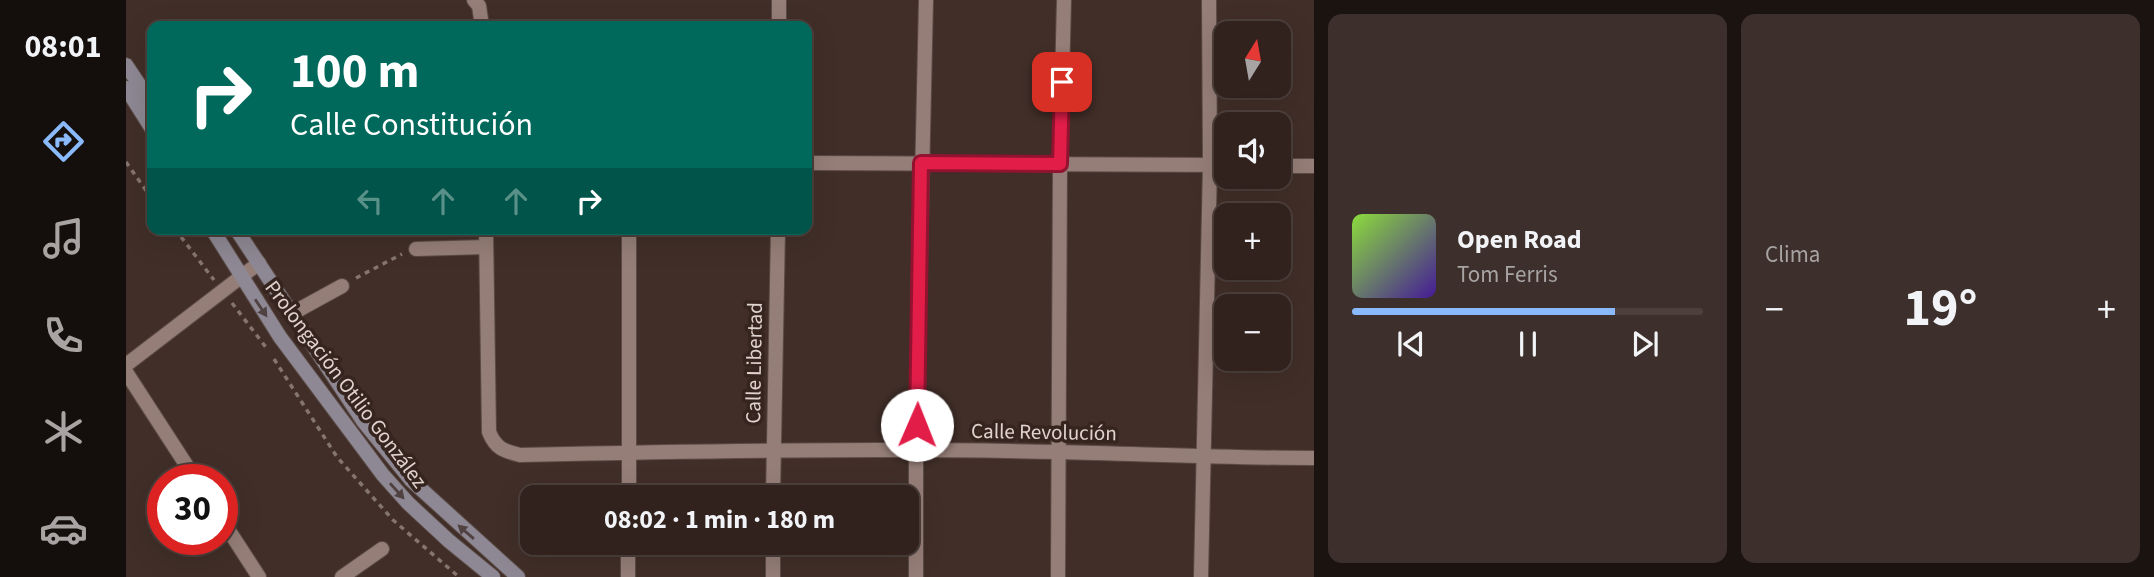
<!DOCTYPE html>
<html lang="es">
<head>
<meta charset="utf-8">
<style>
	:root { --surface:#31221e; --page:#3d2f2b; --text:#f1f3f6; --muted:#a8a4a4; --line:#4c3f3c; --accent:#8abafc }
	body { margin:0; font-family:"Source Sans 3",sans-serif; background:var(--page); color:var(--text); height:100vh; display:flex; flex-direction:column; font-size:26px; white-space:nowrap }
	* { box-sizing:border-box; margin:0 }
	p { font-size:23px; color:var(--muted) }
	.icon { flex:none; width:38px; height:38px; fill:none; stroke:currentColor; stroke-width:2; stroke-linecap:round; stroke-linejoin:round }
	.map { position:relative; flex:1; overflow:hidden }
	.drawer { display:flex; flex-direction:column; gap:14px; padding:14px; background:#1b1310; width:840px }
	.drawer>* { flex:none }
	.guide { position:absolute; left:21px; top:21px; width:665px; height:214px; border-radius:14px; box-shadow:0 7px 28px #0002,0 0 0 2px var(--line); background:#00695c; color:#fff; overflow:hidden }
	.needle { width:46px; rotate:11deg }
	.controls { position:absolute; left:1088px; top:21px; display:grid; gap:14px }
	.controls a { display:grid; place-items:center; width:77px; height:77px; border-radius:14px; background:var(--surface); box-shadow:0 7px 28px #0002,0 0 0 2px var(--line); font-size:35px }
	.speed { position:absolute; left:21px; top:464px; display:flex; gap:14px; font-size:35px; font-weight:700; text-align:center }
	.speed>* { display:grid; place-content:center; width:91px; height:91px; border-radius:50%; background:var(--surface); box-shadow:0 7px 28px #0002,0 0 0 2px var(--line); line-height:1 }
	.speed .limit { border:10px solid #d22; background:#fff; color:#111 }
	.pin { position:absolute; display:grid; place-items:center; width:60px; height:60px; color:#fff; margin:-30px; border-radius:14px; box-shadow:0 4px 10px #0006 }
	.me { position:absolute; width:77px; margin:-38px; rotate:1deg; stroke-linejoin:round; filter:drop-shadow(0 0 5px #0008) }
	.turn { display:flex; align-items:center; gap:24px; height:147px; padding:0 28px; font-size:32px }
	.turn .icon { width:91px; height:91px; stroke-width:2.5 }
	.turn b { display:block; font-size:49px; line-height:60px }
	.lanes { display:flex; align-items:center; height:66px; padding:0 28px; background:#0003; justify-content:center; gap:35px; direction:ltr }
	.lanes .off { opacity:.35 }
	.big { font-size:52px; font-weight:700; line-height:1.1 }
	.drawer .widget { flex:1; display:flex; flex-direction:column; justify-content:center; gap:10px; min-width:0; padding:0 24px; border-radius:14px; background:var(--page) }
	.song { display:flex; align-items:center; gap:21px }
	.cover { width:84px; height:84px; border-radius:10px; background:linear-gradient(135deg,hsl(90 70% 55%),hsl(260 70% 35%)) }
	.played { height:7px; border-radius:4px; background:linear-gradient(90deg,var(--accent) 75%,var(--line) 75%) }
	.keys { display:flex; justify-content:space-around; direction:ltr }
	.heat { display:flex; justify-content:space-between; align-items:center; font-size:38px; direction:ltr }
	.drawer .tiles { flex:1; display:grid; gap:14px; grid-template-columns:repeat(2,1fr) }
	.trip { position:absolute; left:394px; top:485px; width:399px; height:70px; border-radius:14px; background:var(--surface); box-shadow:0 7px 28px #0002,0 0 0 2px var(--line); font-weight:700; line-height:70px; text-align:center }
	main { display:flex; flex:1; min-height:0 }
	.tabs { display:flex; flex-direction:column; width:126px; justify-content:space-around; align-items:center; background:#140e0c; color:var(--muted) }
	.tabs .icon { width:49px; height:49px }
	.tabs .active { color:var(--accent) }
	.tabs b { font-size:32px; color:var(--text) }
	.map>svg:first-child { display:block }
</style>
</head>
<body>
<main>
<nav class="tabs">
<b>08:01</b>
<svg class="icon active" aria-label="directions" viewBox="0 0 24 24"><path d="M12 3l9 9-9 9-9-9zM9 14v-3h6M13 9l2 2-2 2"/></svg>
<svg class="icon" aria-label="music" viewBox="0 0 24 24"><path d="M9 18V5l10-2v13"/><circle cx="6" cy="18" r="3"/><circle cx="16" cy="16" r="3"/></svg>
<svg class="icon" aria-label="phone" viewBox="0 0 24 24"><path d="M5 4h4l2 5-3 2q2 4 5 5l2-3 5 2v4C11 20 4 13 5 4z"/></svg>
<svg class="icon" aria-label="climate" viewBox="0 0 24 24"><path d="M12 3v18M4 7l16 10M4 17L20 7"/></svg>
<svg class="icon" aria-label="car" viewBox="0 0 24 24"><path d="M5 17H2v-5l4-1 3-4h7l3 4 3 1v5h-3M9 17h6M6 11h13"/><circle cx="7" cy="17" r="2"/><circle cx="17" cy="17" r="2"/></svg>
</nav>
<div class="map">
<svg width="1188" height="577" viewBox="0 0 1188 577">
	<rect width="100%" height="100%" fill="#412e28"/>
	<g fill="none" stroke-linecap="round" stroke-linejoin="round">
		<g stroke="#5b4b45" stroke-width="16">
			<g id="minor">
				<polyline points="348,0 353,6 356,26"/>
				<polyline points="681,163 1101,165"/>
				<polyline points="1153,166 1188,166"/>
				<path d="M360 229 363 432C370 449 378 451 394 455 574 451 754 448 934 452 1019 454 1103 458 1188 458"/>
				<polyline points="290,249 360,247"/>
				<polyline points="165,314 216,286"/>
				<polyline points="0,365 133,263"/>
				<polyline points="0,372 70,480"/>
				<polyline points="503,497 503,229"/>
				<polyline points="96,520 133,577"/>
				<polyline points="216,577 256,549"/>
				<polyline points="502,577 502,542"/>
				<polyline points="790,577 790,452 800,0"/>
				<polyline points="932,577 934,164 938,0"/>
				<polyline points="1075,577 1084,165 1083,0"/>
			</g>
		</g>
		<g stroke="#5b4b45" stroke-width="16">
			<g id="tertiary">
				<polyline points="653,26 653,0"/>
				<polyline points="647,497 652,229"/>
				<polyline points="647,577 647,542"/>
			</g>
		</g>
		<g stroke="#5b4b45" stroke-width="16">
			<g id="secondary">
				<polyline points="0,65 26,104"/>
				<polyline points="0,88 26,129"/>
				<polyline points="86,229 154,337 257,475 282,503 323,541 367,577"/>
				<polyline points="110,229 237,421 285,480 392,577"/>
			</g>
		</g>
		<g stroke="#85756f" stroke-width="3.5" stroke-dasharray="5 5" stroke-linecap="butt">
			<polyline points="0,162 26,199"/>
			<polyline points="45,229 48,234"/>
			<polyline points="49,229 88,280"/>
			<polyline points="230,278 276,254"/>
			<polyline points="106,303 142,350"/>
			<polyline points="148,359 211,457 267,520 333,577"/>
		</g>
		<use href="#minor" stroke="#957e77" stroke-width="14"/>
		<use href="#tertiary" stroke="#957e77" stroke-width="14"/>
		<use href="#secondary" stroke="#8d8893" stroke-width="14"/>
		<polyline stroke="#85756f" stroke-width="3.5" stroke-dasharray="5 5" stroke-linecap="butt" points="48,234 62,229"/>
	</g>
	<defs><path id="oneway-solid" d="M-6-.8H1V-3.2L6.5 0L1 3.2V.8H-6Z" transform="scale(1.75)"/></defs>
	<g fill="#504241">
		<use href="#oneway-solid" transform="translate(135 308) rotate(56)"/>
		<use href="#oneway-solid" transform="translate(271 491) rotate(48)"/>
		<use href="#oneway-solid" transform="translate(340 532) rotate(-139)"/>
	</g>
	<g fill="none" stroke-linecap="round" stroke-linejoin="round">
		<g stroke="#92132f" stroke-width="18">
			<polyline id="route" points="791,425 795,163 934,164 936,82"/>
		</g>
		<use href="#route" stroke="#e11d48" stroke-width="12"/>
	</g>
	<g text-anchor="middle" stroke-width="7" stroke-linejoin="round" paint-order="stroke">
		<g font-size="21" fill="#e0d3cf" stroke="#36241e">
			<text transform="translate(628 363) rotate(-89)" y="7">Calle Libertad</text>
			<text transform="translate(220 384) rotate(53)" y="7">Prolongación Otilio González</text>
			<text transform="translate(918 432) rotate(1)" y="7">Calle Revolución</text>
		</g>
	</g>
</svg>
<div class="controls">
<a><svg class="needle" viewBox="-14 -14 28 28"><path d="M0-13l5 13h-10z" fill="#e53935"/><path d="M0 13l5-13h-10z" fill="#a8a4a4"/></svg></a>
<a><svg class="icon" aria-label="sound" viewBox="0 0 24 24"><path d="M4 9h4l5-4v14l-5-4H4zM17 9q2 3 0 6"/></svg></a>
<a>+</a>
<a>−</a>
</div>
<div class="speed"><div class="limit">30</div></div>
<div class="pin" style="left:936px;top:82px;background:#d93025"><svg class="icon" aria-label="arrive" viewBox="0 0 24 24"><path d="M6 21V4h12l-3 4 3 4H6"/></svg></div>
<svg class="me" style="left:791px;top:425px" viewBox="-20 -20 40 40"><circle r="19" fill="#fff"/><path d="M0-13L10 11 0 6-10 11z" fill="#e11d48"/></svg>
<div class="trip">08:02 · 1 min · 180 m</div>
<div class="guide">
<div class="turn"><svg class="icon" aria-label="right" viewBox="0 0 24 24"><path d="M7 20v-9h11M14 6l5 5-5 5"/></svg><div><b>100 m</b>Calle Constitución</div></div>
<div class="lanes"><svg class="icon off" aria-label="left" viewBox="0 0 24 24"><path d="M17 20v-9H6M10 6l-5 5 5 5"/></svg><svg class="icon off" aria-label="ahead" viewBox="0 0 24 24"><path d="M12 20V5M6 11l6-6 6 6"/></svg><svg class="icon off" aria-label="ahead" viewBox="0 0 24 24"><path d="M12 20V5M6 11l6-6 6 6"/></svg><svg class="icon" aria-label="right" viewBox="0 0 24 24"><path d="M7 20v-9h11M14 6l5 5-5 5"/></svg></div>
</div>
</div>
<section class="drawer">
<div class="tiles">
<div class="widget">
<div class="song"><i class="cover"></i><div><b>Open Road</b><p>Tom Ferris</p></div></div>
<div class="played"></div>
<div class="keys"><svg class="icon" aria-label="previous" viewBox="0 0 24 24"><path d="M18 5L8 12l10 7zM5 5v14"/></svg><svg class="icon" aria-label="pause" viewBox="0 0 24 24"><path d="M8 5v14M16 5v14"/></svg><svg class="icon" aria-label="next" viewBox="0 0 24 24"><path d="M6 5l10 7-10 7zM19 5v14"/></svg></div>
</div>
<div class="widget"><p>Clima</p>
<div class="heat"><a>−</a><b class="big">19°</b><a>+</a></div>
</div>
</div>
</section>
</main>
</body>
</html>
